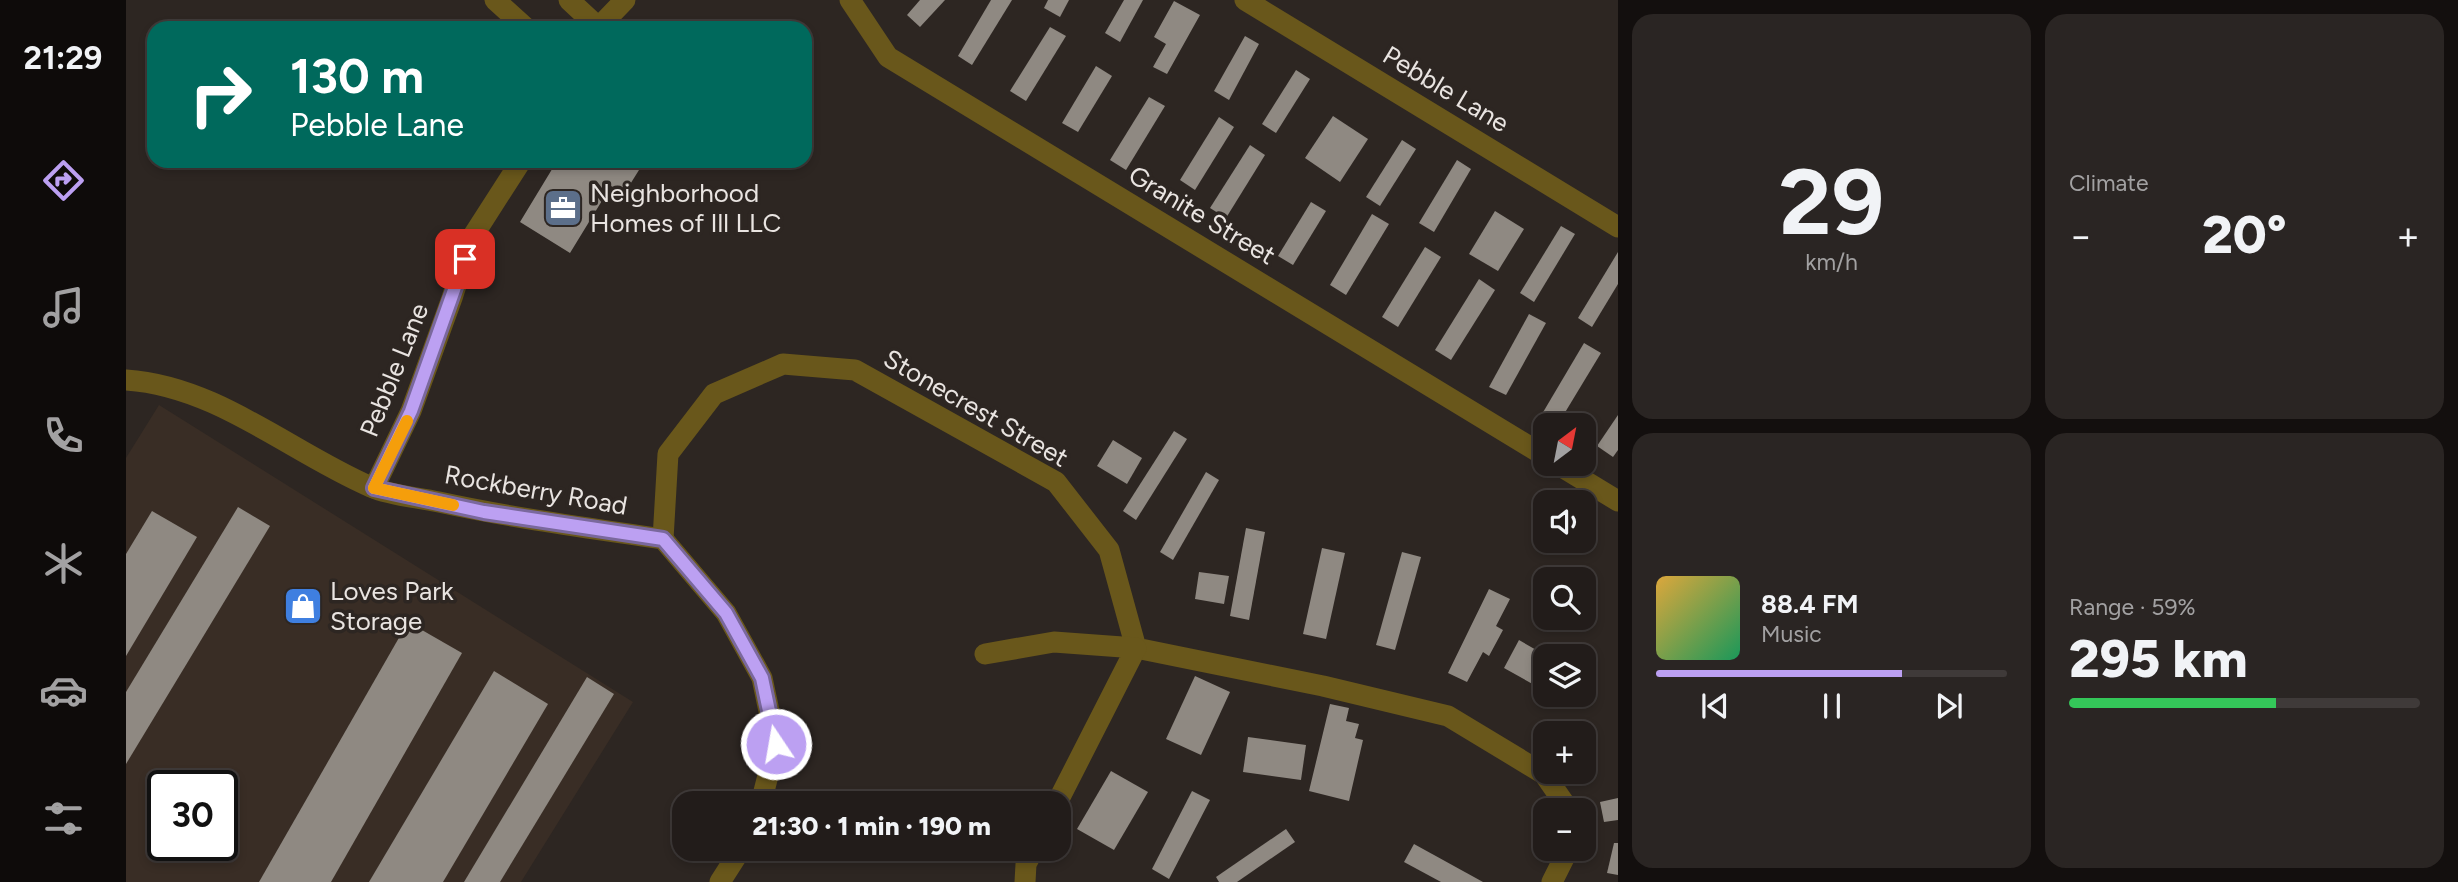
<!DOCTYPE html>
<html lang="en">
<head>
<meta charset="utf-8">
<style>
	:root { --surface:#221c1a; --page:#2a2523; --text:#f1f3f6; --muted:#a2a1a2; --line:#3f3a39; --accent:#bca0f2 }
	body { margin:0; font-family:Figtree,sans-serif; background:var(--page); color:var(--text); height:100vh; display:flex; flex-direction:column; font-size:26px; white-space:nowrap }
	* { box-sizing:border-box; margin:0 }
	p { font-size:23px; color:var(--muted) }
	.icon { flex:none; width:38px; height:38px; fill:none; stroke:currentColor; stroke-width:2; stroke-linecap:round; stroke-linejoin:round }
	.map { position:relative; flex:1; overflow:hidden }
	.panel { display:flex; flex-direction:column; gap:14px; padding:14px; background:#130f0e; width:840px }
	.panel>* { flex:none }
	.banner { position:absolute; left:21px; top:21px; width:665px; height:147px; border-radius:21px; box-shadow:0 4px 10px #0003,0 0 0 2px var(--line); background:#00695c; color:#fff; overflow:hidden }
	.needle { width:46px; rotate:32deg }
	.controls { position:absolute; left:1407px; top:413px; display:grid; gap:14px }
	.controls a { display:grid; place-items:center; width:63px; height:63px; border-radius:14px; background:var(--surface); box-shadow:0 4px 10px #0003,0 0 0 2px var(--line); font-size:35px }
	.speed { position:absolute; left:21px; top:770px; display:flex; gap:14px; font-size:35px; font-weight:700; text-align:center }
	.speed>* { display:grid; place-content:center; width:91px; height:91px; border-radius:50%; background:var(--surface); box-shadow:0 4px 10px #0003,0 0 0 2px var(--line); line-height:1 }
	.speed .limit { border:4px solid #111; border-radius:10px; background:#fff; color:#111 }
	.pin { position:absolute; display:grid; place-items:center; width:60px; height:60px; color:#fff; margin:-30px; border-radius:14px; box-shadow:0 4px 10px #0006 }
	.me { position:absolute; width:77px; margin:-38px; rotate:348deg; stroke-linejoin:round; filter:drop-shadow(0 0 5px #0008) }
	.turn { display:flex; align-items:center; gap:24px; height:147px; padding:0 28px; font-size:32px }
	.turn .icon { width:91px; height:91px; stroke-width:2.5 }
	.turn b { display:block; font-size:49px; line-height:60px }
	.big { font-size:52px; font-weight:800; line-height:1.1 }
	.panel .widget { flex:1; display:flex; flex-direction:column; justify-content:center; gap:10px; min-width:0; padding:0 24px; border-radius:21px; background:var(--page) }
	.panel .dial { align-items:center; gap:0 }
	.dial b { font-size:91px; line-height:1 }
	.song { display:flex; align-items:center; gap:21px }
	.cover { width:84px; height:84px; border-radius:10px; background:linear-gradient(135deg,hsl(40 70% 55%),hsl(150 70% 35%)) }
	.played { height:7px; border-radius:4px; background:linear-gradient(90deg,var(--accent) 70%,var(--line) 70%) }
	.keys { display:flex; justify-content:space-around; direction:ltr }
	.heat { display:flex; justify-content:space-between; align-items:center; font-size:38px; direction:ltr }
	.charge { height:10px; border-radius:5px; background:linear-gradient(90deg,#34c759 59%,var(--line) 0) }
	.panel .tiles { flex:1; display:grid; gap:14px; grid-template-columns:repeat(2,1fr) }
	.trip { position:absolute; left:546px; top:791px; width:399px; height:70px; border-radius:21px; background:var(--surface); box-shadow:0 4px 10px #0003,0 0 0 2px var(--line); font-weight:800; line-height:70px; text-align:center }
	main { display:flex; flex:1; min-height:0 }
	.menu { display:flex; flex-direction:column; width:126px; justify-content:space-around; align-items:center; background:#0e0b0a; color:var(--muted) }
	.menu .icon { width:49px; height:49px }
	.menu .selected { color:var(--accent) }
	.menu b { font-size:32px; color:var(--text) }
	.map>svg:first-child { display:block }
</style>
</head>
<body>
<main>
<nav class="menu">
<b>21:29</b>
<svg class="icon selected" aria-label="directions" viewBox="0 0 24 24"><path d="M12 3l9 9-9 9-9-9zM9 14v-3h6M13 9l2 2-2 2"/></svg>
<svg class="icon" aria-label="music" viewBox="0 0 24 24"><path d="M9 18V5l10-2v13"/><circle cx="6" cy="18" r="3"/><circle cx="16" cy="16" r="3"/></svg>
<svg class="icon" aria-label="phone" viewBox="0 0 24 24"><path d="M5 4h4l2 5-3 2q2 4 5 5l2-3 5 2v4C11 20 4 13 5 4z"/></svg>
<svg class="icon" aria-label="climate" viewBox="0 0 24 24"><path d="M12 3v18M4 7l16 10M4 17L20 7"/></svg>
<svg class="icon" aria-label="car" viewBox="0 0 24 24"><path d="M5 17H2v-5l4-1 3-4h7l3 4 3 1v5h-3M9 17h6M6 11h13"/><circle cx="7" cy="17" r="2"/><circle cx="17" cy="17" r="2"/></svg>
<svg class="icon" aria-label="filters" viewBox="0 0 24 24"><path d="M4 7h16M4 17h16"/><circle cx="9" cy="7" r="2"/><circle cx="15" cy="17" r="2"/></svg>
</nav>
<div class="map">
<svg width="1492" height="882" viewBox="0 0 1492 882">
	<rect width="100%" height="100%" fill="#2d2622"/>
	<path fill="#392d25" fill-rule="evenodd" d="M33 405 507 702 395 882H0V458ZM37 786H96V845H37Z"/>
	<g fill="#8f8982">
		<polygon points="794,0 819,0 794,27 781,15"/>
		<polygon points="865,0 886,0 846,65 832,56"/>
		<polygon points="922,0 943,0 934,17 918,8"/>
		<polygon points="998,0 1017,0 994,42 979,33"/>
		<polygon points="1048,1 1074,15 1041,74 1027,67 1040,44 1028,37"/>
		<polygon points="924,27 940,36 900,101 884,91"/>
		<polygon points="1119,36 1133,44 1103,100 1088,91"/>
		<polygon points="970,66 986,76 952,132 936,123"/>
		<polygon points="1170,70 1184,79 1150,133 1136,124"/>
		<polygon points="1023,97 1039,106 1000,170 984,160"/>
		<polygon points="1207,116 1242,139 1214,182 1179,158"/>
		<polygon points="1093,117 1108,127 1069,190 1054,180"/>
		<polygon points="1276,140 1290,149 1254,206 1240,197"/>
		<polygon points="1124,145 1139,155 1100,218 1084,208"/>
		<polygon points="1331,160 1345,169 1308,232 1293,223"/>
		<polygon points="431,161 499,161 513,170 498,194 485,186 444,253 394,222"/>
		<polygon points="1185,202 1200,211 1167,265 1152,256"/>
		<polygon points="1369,211 1398,229 1372,271 1343,254"/>
		<polygon points="1246,214 1263,224 1220,295 1204,285"/>
		<polygon points="1435,226 1449,234 1408,302 1394,293"/>
		<polygon points="1299,247 1315,257 1272,327 1256,317"/>
		<polygon points="1492,252 1492,284 1466,327 1452,318"/>
		<polygon points="1353,279 1369,290 1325,360 1309,350"/>
		<polygon points="1403,314 1420,323 1380,395 1363,387"/>
		<polygon points="1458,343 1475,353 1432,424 1416,414"/>
		<polygon points="1492,415 1492,450 1487,457 1471,446"/>
		<polygon points="1048,431 1061,439 1010,520 997,511"/>
		<polygon points="987,440 1016,458 1001,484 971,466"/>
		<polygon points="1080,472 1093,480 1047,560 1034,552"/>
		<polygon points="112,507 144,526 0,764 0,692"/>
		<polygon points="26,511 71,537 0,656 0,554"/>
		<polygon points="1120,528 1139,532 1123,620 1104,616"/>
		<polygon points="1196,548 1219,553 1200,639 1177,634"/>
		<polygon points="1276,552 1295,557 1269,650 1250,645"/>
		<polygon points="1073,572 1103,576 1098,604 1069,599"/>
		<polygon points="1363,589 1384,599 1370,626 1377,630 1363,656 1357,652 1341,682 1322,673"/>
		<polygon points="282,622 336,653 205,882 133,882"/>
		<polygon points="1393,640 1419,655 1419,691 1378,668"/>
		<polygon points="368,671 422,704 317,882 243,882"/>
		<polygon points="1069,676 1104,692 1075,755 1040,739"/>
		<polygon points="461,677 488,694 374,882 338,882"/>
		<polygon points="1204,704 1223,708 1220,721 1233,724 1229,738 1237,740 1223,801 1183,791"/>
		<polygon points="1122,737 1180,745 1175,780 1117,772"/>
		<polygon points="985,771 1022,792 988,850 951,829"/>
		<polygon points="1066,791 1084,800 1043,879 1026,869"/>
		<polygon points="1492,798 1492,820 1478,822 1474,802"/>
		<polygon points="1160,829 1169,842 1111,882 1093,882 1090,877"/>
		<polygon points="1488,843 1492,843 1492,875 1481,873"/>
		<polygon points="1288,844 1357,882 1315,882 1278,862"/>
	</g>
	<g fill="none" stroke-linecap="round" stroke-linejoin="round">
		<g stroke="#69571b" stroke-width="21">
			<polyline points="369,0 400,28"/>
			<polyline points="443,0 472,27"/>
			<polyline points="724,0 762,57 1419,456"/>
			<polyline points="1119,0 1492,227"/>
			<polyline points="472,28 499,0"/>
			<path d="M0 380C91 386 164 452 245 487 266 496 291 497 313 502 387 518 462 528 537 539L600 613 636 678 650 744 635 803"/>
			<polyline points="1431,464 1492,501"/>
			<polyline points="248,488 285,411 326,298 345,239 395,161"/>
			<polyline points="537,539 542,454 588,394 657,364 729,370 930,482 983,550 1010,648 1197,686 1322,716 1418,774 1443,810"/>
			<polyline points="859,654 928,642 1010,648 931,803"/>
			<polyline points="594,882 615,849"/>
			<polyline points="899,882 900,864 908,849"/>
			<polyline points="1426,882 1440,854 1440,849"/>
		</g>
	</g>
	<g fill="none" stroke-linecap="round" stroke-linejoin="round">
		<g stroke="#7a689d" stroke-width="18">
			<polyline id="route" points="339,259 285,411 248,488 358,512 537,539 600,613 636,678 650,744"/>
		</g>
		<use href="#route" stroke="#bca0f2" stroke-width="12"/>
		<polyline stroke="#f59e0b" stroke-width="12" points="281,421 248,488 327,505"/>
	</g>
	<defs>
		<g id="office-square" transform="scale(2.0125)"><rect x="-9" y="-9" width="18" height="18" rx="4" fill="#5c6f8a" stroke="#2d2622"/><path d="M-6-3h4V-5.5h4V-3h4V5H-6ZM-1-4.5V-3h2v-1.5ZM-6 0V1H6V0Z" fill="#fff"/></g>
		<g id="shop-square" transform="scale(2.0125)"><rect x="-9" y="-9" width="18" height="18" rx="4" fill="#3f7fe0" stroke="#2d2622"/><path d="M-5-2.5h2.3a2.7 3.5 0 0 1 5.4 0H5L5.5 6h-11ZM-1.5-2.5h3a1.5 2.3 0 0 0-3 0Z" fill="#fff"/></g>
	</defs>
	<g fill-rule="evenodd">
		<use href="#office-square" x="437" y="208"/>
		<use href="#shop-square" x="177" y="606"/>
	</g>
	<g text-anchor="middle" stroke-width="7" stroke-linejoin="round" paint-order="stroke">
		<g font-size="26" fill="#e9e4e1" stroke="#2d2622">
			<text transform="translate(1320 89) rotate(31)" y="9">Pebble Lane</text>
			<text transform="translate(1076 215) rotate(31)" y="9">Granite Street</text>
			<text transform="translate(268 370) rotate(-68)" y="9">Pebble Lane</text>
			<text transform="translate(850 408) rotate(30)" y="9">Stonecrest Street</text>
			<text transform="translate(410 490) rotate(10)" y="9">Rockberry Road</text>
		</g>
		<g font-size="26" fill="#e9e4e1" stroke="#2d2622" text-anchor="start">
			<text x="464" y="202">Neighborhood<tspan x="464" dy="30">Homes of Ill LLC</tspan></text>
			<text x="204" y="600">Loves Park<tspan x="204" dy="30">Storage</tspan></text>
		</g>
	</g>
</svg>
<div class="controls">
<a><svg class="needle" viewBox="-14 -14 28 28"><path d="M0-13l5 13h-10z" fill="#e53935"/><path d="M0 13l5-13h-10z" fill="#a2a1a2"/></svg></a>
<a><svg class="icon" aria-label="sound" viewBox="0 0 24 24"><path d="M4 9h4l5-4v14l-5-4H4zM17 9q2 3 0 6"/></svg></a>
<a><svg class="icon" aria-label="search" viewBox="0 0 24 24"><circle cx="10" cy="10" r="6"/><path d="M15 15l6 6"/></svg></a>
<a><svg class="icon" aria-label="layers" viewBox="0 0 24 24"><path d="M12 4l9 5-9 5-9-5zM3 14l9 5 9-5"/></svg></a>
<a>+</a>
<a>−</a>
</div>
<div class="speed"><div class="limit">30</div></div>
<div class="pin" style="left:339px;top:259px;background:#d93025"><svg class="icon" aria-label="arrive" viewBox="0 0 24 24"><path d="M6 21V4h12l-3 4 3 4H6"/></svg></div>
<svg class="me" style="left:650px;top:744px" viewBox="-20 -20 40 40"><circle r="17" fill="#bca0f2" stroke="#fff" stroke-width="3"/><path d="M0-11L8 9 0 5-8 9z" fill="#fff"/></svg>
<div class="trip">21:30 · 1 min · 190 m</div>
<div class="banner">
<div class="turn"><svg class="icon" aria-label="right" viewBox="0 0 24 24"><path d="M7 20v-9h11M14 6l5 5-5 5"/></svg><div><b>130 m</b>Pebble Lane</div></div>
</div>
</div>
<section class="panel">
<div class="tiles">
<div class="widget dial"><b>29</b><p>km/h</p></div>
<div class="widget"><p>Climate</p>
<div class="heat"><a>−</a><b class="big">20°</b><a>+</a></div>
</div>
<div class="widget">
<div class="song"><i class="cover"></i><div><b>88.4 FM</b><p>Music</p></div></div>
<div class="played"></div>
<div class="keys"><svg class="icon" aria-label="previous" viewBox="0 0 24 24"><path d="M18 5L8 12l10 7zM5 5v14"/></svg><svg class="icon" aria-label="pause" viewBox="0 0 24 24"><path d="M8 5v14M16 5v14"/></svg><svg class="icon" aria-label="next" viewBox="0 0 24 24"><path d="M6 5l10 7-10 7zM19 5v14"/></svg></div>
</div>
<div class="widget"><p>Range · 59%</p><b class="big">295 km</b><div class="charge"></div></div>
</div>
</section>
</main>
</body>
</html>
